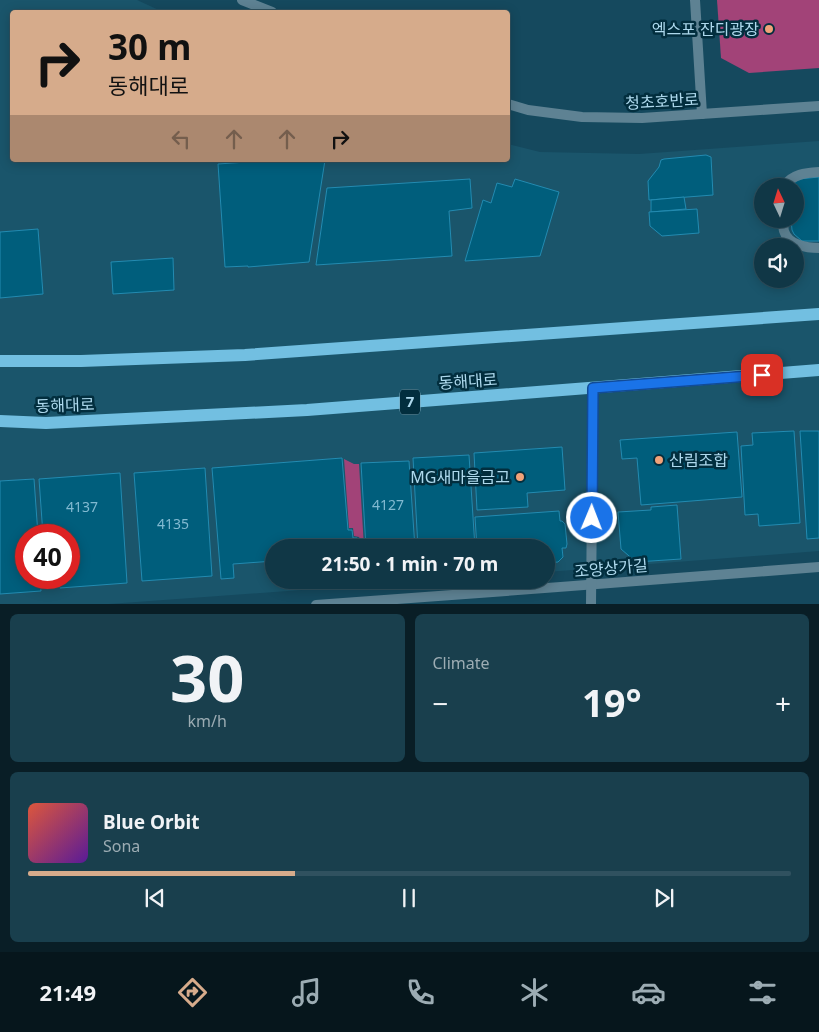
<!DOCTYPE html>
<html lang="en">
<head>
<meta charset="utf-8">
<style>
	:root { --surface:#103746; --page:#193f4d; --text:#f1f3f6; --muted:#9cacb3; --line:#30515f; --accent:#d6ab8b }
	body { margin:0; font-family:"Noto Sans","Noto Sans KR",sans-serif; background:var(--page); color:var(--text); height:100vh; display:flex; flex-direction:column; font-size:19px; white-space:nowrap }
	* { box-sizing:border-box; margin:0 }
	p { font-size:16px; color:var(--muted) }
	.icon { flex:none; width:28px; height:28px; fill:none; stroke:currentColor; stroke-width:2; stroke-linecap:round; stroke-linejoin:round }
	.map { position:relative; height:604px; overflow:hidden }
	.details { display:flex; flex-direction:column; gap:10px; padding:10px; background:#091e26; flex:1 }
	.details>* { flex:none }
	.banner { position:absolute; left:10px; top:10px; width:500px; height:152px; border-radius:5px; box-shadow:0 2px 12px #0003,0 0 0 1px var(--line); background:#d6ab8b; color:#111; overflow:hidden }
	.needle { width:32px; rotate:356deg }
	.buttons { position:absolute; left:754px; top:178px; display:grid; gap:10px }
	.buttons a { display:grid; place-items:center; width:50px; height:50px; border-radius:50%; background:var(--surface); box-shadow:0 2px 12px #0003,0 0 0 1px var(--line); font-size:25px }
	.speed { position:absolute; left:15px; top:524px; display:flex; gap:10px; font-size:25px; font-weight:700; text-align:center }
	.speed>* { display:grid; place-content:center; width:65px; height:65px; border-radius:50%; background:var(--surface); box-shadow:0 2px 12px #0003,0 0 0 1px var(--line); line-height:1 }
	.speed .limit { border:8px solid #d22; background:#fff; color:#111 }
	.pin { position:absolute; display:grid; place-items:center; width:42px; height:42px; color:#fff; margin:-21px; border-radius:10px; box-shadow:0 2px 8px #0006 }
	.me { position:absolute; width:55px; margin:-28px; rotate:1deg; stroke-linejoin:round; filter:drop-shadow(0 0 4px #0008) }
	.turn { display:flex; align-items:center; gap:18px; height:105px; padding:0 15px; font-size:22px }
	.turn .icon { width:65px; height:65px; stroke-width:2.5 }
	.turn b { display:block; font-size:35px; line-height:42px }
	.lanes { display:flex; align-items:center; height:48px; padding:0 15px; background:#0003; justify-content:center; gap:25px; direction:ltr }
	.lanes .off { opacity:.35 }
	.big { font-size:38px; font-weight:700; line-height:1.1 }
	.details .widget { flex:1; display:flex; flex-direction:column; justify-content:center; gap:8px; min-width:0; padding:0 18px; border-radius:8px; background:var(--page) }
	.details .dial { align-items:center; gap:0 }
	.dial b { font-size:65px; line-height:1 }
	.song { display:flex; align-items:center; gap:15px }
	.cover { width:60px; height:60px; border-radius:8px; background:linear-gradient(135deg,hsl(10 70% 55%),hsl(270 70% 35%)) }
	.played { height:5px; border-radius:2px; background:linear-gradient(90deg,var(--accent) 35%,var(--line) 35%) }
	.keys { display:flex; justify-content:space-around; direction:ltr }
	.heat { display:flex; justify-content:space-between; align-items:center; font-size:28px; direction:ltr }
	.details .tiles { flex:1; display:grid; gap:10px; grid-template-columns:1fr 1fr }
	.widget:last-child { grid-column:span 2 }
	.trip { position:absolute; left:265px; top:539px; width:290px; height:50px; border-radius:25px; background:var(--surface); box-shadow:0 2px 12px #0003,0 0 0 1px var(--line); font-weight:700; line-height:50px; text-align:center }
	.tab-bar { display:flex; height:80px; justify-content:space-around; align-items:center; background:#06161c; color:var(--muted) }
	.tab-bar .icon { width:35px; height:35px }
	.tab-bar .active { color:var(--accent) }
	.tab-bar b { font-size:22px; color:var(--text) }
	.map>svg:first-child { display:block }
</style>
</head>
<body>
<div class="map">
<svg width="819" height="605" viewBox="0 0 819 605">
	<rect width="100%" height="100%" fill="#15495e"/>
	<path fill="#1a556b" fill-rule="evenodd" d="M0 0H137L163 12H12V160H508V144L540 152 639 154 819 141V551L546 572V548H274V580H437L109 604H0ZM762 186H795V219H762ZM762 246H795V279H762ZM26 535H69V578H26Z"/>
	<g fill="#a24378">
		<polygon points="717,0 819,0 819,68 749,73 721,58"/>
		<polygon points="344,459 354,464 359,464 364,547 359,537 354,536 353,528 349,528"/>
	</g>
	<g fill="#005e7c" stroke="#238bb1">
		<polygon points="706,155 711,157 713,195 649,200 648,181 659,167 661,160 664,159"/>
		<polygon points="276,160 325,160 309,262 248,267 248,266 225,267 218,164"/>
		<polygon points="819,177 819,241 802,241 794,234 792,230 791,219 795,219 795,186 791,186 795,182 799,179"/>
		<polygon points="470,179 472,208 449,211 452,256 316,265 327,188"/>
		<polygon points="515,179 559,192 540,256 465,261 483,200 491,203 497,183 512,187"/>
		<polygon points="684,197 686,209 651,212 651,200"/>
		<polygon points="697,209 699,233 662,236 650,226 649,212"/>
		<polygon points="38,229 43,294 0,298 0,232"/>
		<polygon points="173,258 174,290 113,294 111,262"/>
		<polygon points="794,431 800,523 759,526 758,514 745,515 741,446 753,445 752,433"/>
		<polygon points="800,431 819,431 819,538 807,539"/>
		<polygon points="737,432 742,497 641,505 637,458 622,459 620,440"/>
		<polygon points="562,447 565,490 527,493 528,507 477,510 474,453"/>
		<polygon points="469,455 475,548 418,548 413,458"/>
		<polygon points="342,458 348,530 352,530 353,538 357,538 358,548 274,548 274,561 233,564 234,578 221,579 212,468"/>
		<polygon points="409,461 415,548 366,548 361,463"/>
		<polygon points="205,468 212,576 142,581 134,473"/>
		<polygon points="120,473 127,583 60,588 60,586 46,587 46,578 69,578 69,535 43,535 39,479"/>
		<polygon points="34,479 38,535 26,535 26,578 40,578 41,591 0,594 0,481"/>
		<polygon points="677,505 681,559 636,562 621,549 618,512 651,510 651,507"/>
		<polygon points="559,511 560,521 562,521 565,524 567,544 566,548 562,548 563,557 558,562 546,563 546,548 477,548 475,517"/>
	</g>
	<g fill="none" stroke-linecap="round" stroke-linejoin="round">
		<g stroke="#5e8293" stroke-width="10">
			<path d="M784 186C793 174 805 173 819 172"/>
			<path d="M783 219C784 223 783 228 784 231 788 245 807 248 819 248"/>
		</g>
		<g stroke="#5e8293" stroke-width="10">
			<polyline points="695,0 702,114"/>
			<path d="M316 605C484 593 651 580 819 567"/>
		</g>
		<g stroke="#5e8293" stroke-width="10">
			<polyline points="242,0 272,12"/>
			<polyline points="508,104 528,110 582,117 642,118 819,106"/>
			<polyline points="591,605 593,388"/>
		</g>
		<g stroke="#72bfe1" stroke-width="12">
			<polyline points="0,361 81,361 245,355 819,314"/>
			<polyline points="0,421 46,423 307,410 819,370"/>
		</g>
	</g>
	<g fill="none" stroke-linecap="round" stroke-linejoin="round">
		<g stroke="#114b97" stroke-width="12">
			<polyline id="route" points="592,518 593,388 762,375"/>
		</g>
		<use href="#route" stroke="#1a73e8" stroke-width="9"/>
	</g>
	<g fill="#f0a279" stroke="#022e3e" stroke-width="2">
		<circle cx="769" cy="29" r="5"/>
		<circle cx="659" cy="460" r="5"/>
		<circle cx="520" cy="477" r="5"/>
	</g>
	<g text-anchor="middle" stroke-width="5" stroke-linejoin="round" paint-order="stroke">
		<g font-size="14" fill="#82bad1">
			<text x="388" y="510">4127</text>
			<text x="82" y="512">4137</text>
			<text x="173" y="529">4135</text>
		</g>
		<rect fill="#022e3e" stroke="#7aa6b8" stroke-width="1" x="400" y="389.5" width="20" height="25" rx="4"/>
		<g font-size="15" font-weight="bold" fill="#aed9ed">
			<text x="410" y="407">7</text>
		</g>
		<g font-size="16" fill="#aed9ed" stroke="#022e3e" text-anchor="end">
			<text x="759" y="35">엑스포 잔디광장</text>
			<text x="669" y="466" text-anchor="start">산림조합</text>
			<text x="510" y="483">MG새마을금고</text>
		</g>
		<g font-size="16" fill="#aed9ed" stroke="#022e3e">
			<text transform="translate(662 101) rotate(-3)" y="6">청초호반로</text>
			<text transform="translate(468 381) rotate(-4)" y="6">동해대로</text>
			<text transform="translate(65 405) rotate(-2)" y="6">동해대로</text>
			<text transform="translate(611 568) rotate(-5)" y="6">조양상가길</text>
		</g>
	</g>
</svg>
<div class="buttons">
<a><svg class="needle" viewBox="-14 -14 28 28"><path d="M0-13l5 13h-10z" fill="#e53935"/><path d="M0 13l5-13h-10z" fill="#9cacb3"/></svg></a>
<a><svg class="icon" aria-label="sound" viewBox="0 0 24 24"><path d="M4 9h4l5-4v14l-5-4H4zM17 9q2 3 0 6"/></svg></a>
</div>
<div class="speed"><div class="limit">40</div></div>
<div class="pin" style="left:762px;top:375px;background:#d93025"><svg class="icon" aria-label="arrive" viewBox="0 0 24 24"><path d="M6 21V4h12l-3 4 3 4H6"/></svg></div>
<svg class="me" style="left:592px;top:518px" viewBox="-20 -20 40 40"><circle r="17" fill="#1a73e8" stroke="#fff" stroke-width="3"/><path d="M0-11L8 9 0 5-8 9z" fill="#fff"/></svg>
<div class="trip">21:50 · 1 min · 70 m</div>
<div class="banner">
<div class="turn"><svg class="icon" aria-label="right" viewBox="0 0 24 24"><path d="M7 20v-9h11M14 6l5 5-5 5"/></svg><div><b>30 m</b>동해대로</div></div>
<div class="lanes"><svg class="icon off" aria-label="left" viewBox="0 0 24 24"><path d="M17 20v-9H6M10 6l-5 5 5 5"/></svg><svg class="icon off" aria-label="ahead" viewBox="0 0 24 24"><path d="M12 20V5M6 11l6-6 6 6"/></svg><svg class="icon off" aria-label="ahead" viewBox="0 0 24 24"><path d="M12 20V5M6 11l6-6 6 6"/></svg><svg class="icon" aria-label="right" viewBox="0 0 24 24"><path d="M7 20v-9h11M14 6l5 5-5 5"/></svg></div>
</div>
</div>
<section class="details">
<div class="tiles">
<div class="widget dial"><b>30</b><p>km/h</p></div>
<div class="widget"><p>Climate</p>
<div class="heat"><a>−</a><b class="big">19°</b><a>+</a></div>
</div>
<div class="widget">
<div class="song"><i class="cover"></i><div><b>Blue Orbit</b><p>Sona</p></div></div>
<div class="played"></div>
<div class="keys"><svg class="icon" aria-label="previous" viewBox="0 0 24 24"><path d="M18 5L8 12l10 7zM5 5v14"/></svg><svg class="icon" aria-label="pause" viewBox="0 0 24 24"><path d="M8 5v14M16 5v14"/></svg><svg class="icon" aria-label="next" viewBox="0 0 24 24"><path d="M6 5l10 7-10 7zM19 5v14"/></svg></div>
</div>
</div>
</section>
<nav class="tab-bar">
<b>21:49</b>
<svg class="icon active" aria-label="directions" viewBox="0 0 24 24"><path d="M12 3l9 9-9 9-9-9zM9 14v-3h6M13 9l2 2-2 2"/></svg>
<svg class="icon" aria-label="music" viewBox="0 0 24 24"><path d="M9 18V5l10-2v13"/><circle cx="6" cy="18" r="3"/><circle cx="16" cy="16" r="3"/></svg>
<svg class="icon" aria-label="phone" viewBox="0 0 24 24"><path d="M5 4h4l2 5-3 2q2 4 5 5l2-3 5 2v4C11 20 4 13 5 4z"/></svg>
<svg class="icon" aria-label="climate" viewBox="0 0 24 24"><path d="M12 3v18M4 7l16 10M4 17L20 7"/></svg>
<svg class="icon" aria-label="car" viewBox="0 0 24 24"><path d="M5 17H2v-5l4-1 3-4h7l3 4 3 1v5h-3M9 17h6M6 11h13"/><circle cx="7" cy="17" r="2"/><circle cx="17" cy="17" r="2"/></svg>
<svg class="icon" aria-label="filters" viewBox="0 0 24 24"><path d="M4 7h16M4 17h16"/><circle cx="9" cy="7" r="2"/><circle cx="15" cy="17" r="2"/></svg>
</nav>
</body>
</html>
